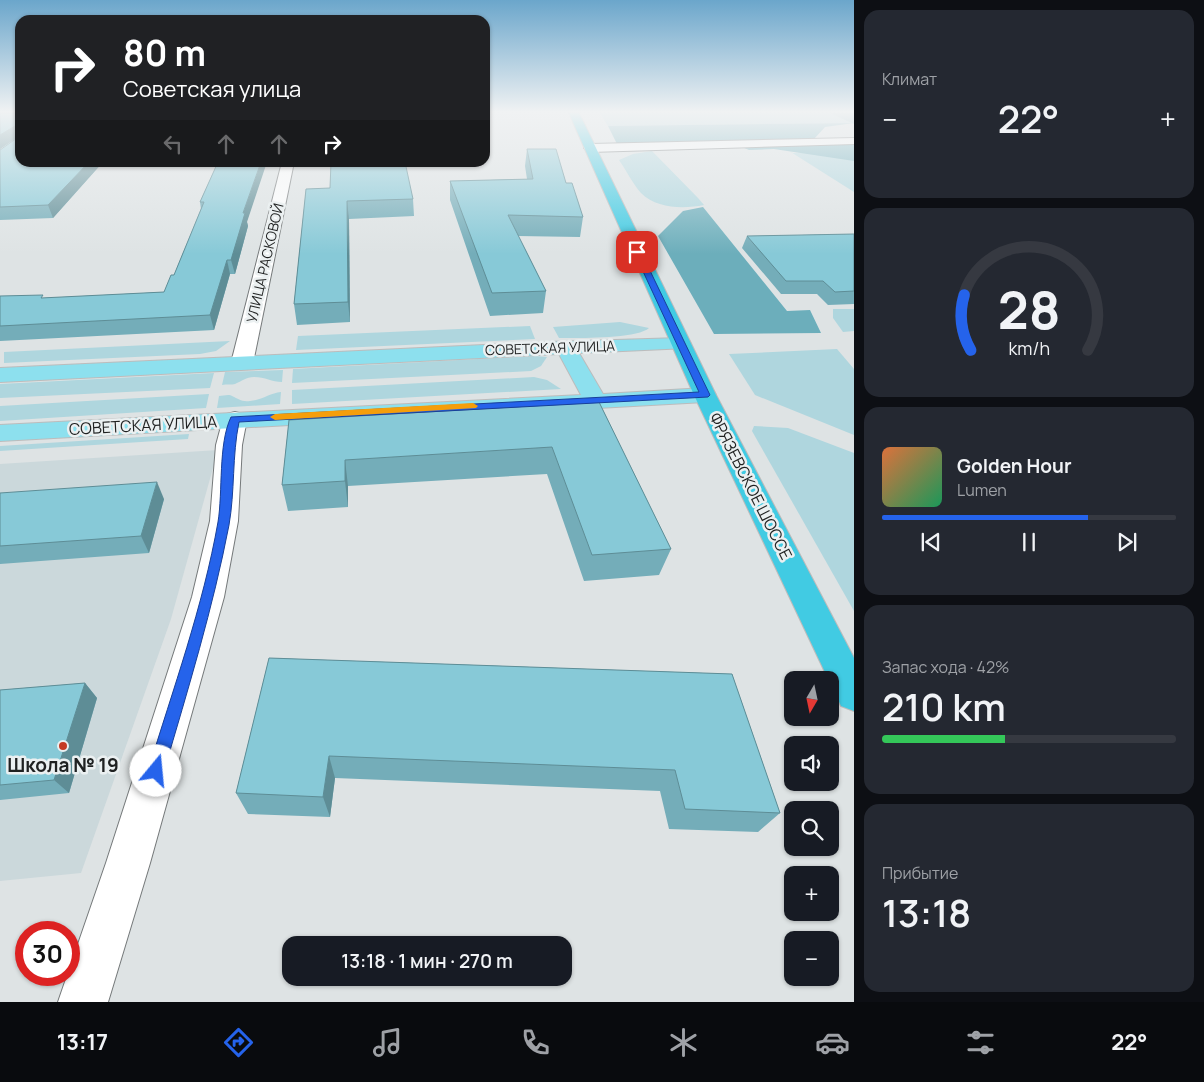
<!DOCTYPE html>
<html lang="ru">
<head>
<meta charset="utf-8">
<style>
	:root { --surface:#171b24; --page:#242831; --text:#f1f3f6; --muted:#9ea1a6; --line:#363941; --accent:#2563eb }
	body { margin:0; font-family:Manrope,sans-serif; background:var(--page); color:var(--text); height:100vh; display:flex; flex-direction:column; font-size:19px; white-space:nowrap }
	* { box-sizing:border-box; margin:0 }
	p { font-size:16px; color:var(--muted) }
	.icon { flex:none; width:28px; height:28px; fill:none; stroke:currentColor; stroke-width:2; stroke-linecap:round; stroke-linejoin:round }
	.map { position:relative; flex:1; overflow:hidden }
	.side { display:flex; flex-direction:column; gap:10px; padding:10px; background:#0d0f14; width:350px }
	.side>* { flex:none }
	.hud { position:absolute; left:15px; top:15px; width:475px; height:152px; border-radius:15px; box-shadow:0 1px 4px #0004; background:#202124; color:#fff; overflow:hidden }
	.needle { width:32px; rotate:189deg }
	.fabs { position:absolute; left:784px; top:671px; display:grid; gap:10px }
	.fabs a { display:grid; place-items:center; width:55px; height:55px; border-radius:10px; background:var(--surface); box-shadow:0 1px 4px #0004; font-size:25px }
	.speed { position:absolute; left:15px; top:921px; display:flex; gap:10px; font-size:25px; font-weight:700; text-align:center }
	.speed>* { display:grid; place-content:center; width:65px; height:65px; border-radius:50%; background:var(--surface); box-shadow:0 1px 4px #0004; line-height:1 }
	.speed .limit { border:8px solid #d22; background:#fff; color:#111 }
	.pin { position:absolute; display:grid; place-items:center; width:42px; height:42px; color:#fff; margin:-21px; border-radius:10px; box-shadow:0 2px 8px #0006 }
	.me { position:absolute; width:55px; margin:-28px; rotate:17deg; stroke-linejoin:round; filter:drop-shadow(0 0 4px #0008) }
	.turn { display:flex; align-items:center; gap:18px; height:105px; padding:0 25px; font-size:22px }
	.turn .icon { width:65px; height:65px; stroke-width:2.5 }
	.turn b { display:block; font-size:35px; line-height:42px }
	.lanes { display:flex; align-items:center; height:48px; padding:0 25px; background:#0003; justify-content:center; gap:25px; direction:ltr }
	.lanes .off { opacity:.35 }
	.big { font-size:38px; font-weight:600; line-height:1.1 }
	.side .card { flex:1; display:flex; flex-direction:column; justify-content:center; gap:8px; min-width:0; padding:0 18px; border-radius:15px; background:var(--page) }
	.side .dial { align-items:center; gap:0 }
	.dial svg { height:130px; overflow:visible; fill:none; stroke:var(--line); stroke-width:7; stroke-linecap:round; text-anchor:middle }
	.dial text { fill:var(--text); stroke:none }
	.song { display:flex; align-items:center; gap:15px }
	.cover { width:60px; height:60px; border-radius:8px; background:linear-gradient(135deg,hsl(20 70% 55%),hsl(150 70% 35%)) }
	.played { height:5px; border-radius:2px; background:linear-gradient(90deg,var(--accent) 70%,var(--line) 70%) }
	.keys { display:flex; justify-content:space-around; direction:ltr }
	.heat { display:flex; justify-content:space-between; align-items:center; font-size:28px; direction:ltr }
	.charge { height:8px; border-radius:4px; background:linear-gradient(90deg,#34c759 42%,var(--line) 0) }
	.trip { position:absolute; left:282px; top:936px; width:290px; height:50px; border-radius:15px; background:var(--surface); box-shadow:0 1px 4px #0004; font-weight:600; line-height:50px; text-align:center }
	.tabs { display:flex; height:80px; justify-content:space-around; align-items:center; background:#090b0e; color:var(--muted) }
	.tabs .icon { width:35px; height:35px }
	.tabs .active { color:var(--accent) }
	.tabs b { font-size:22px; color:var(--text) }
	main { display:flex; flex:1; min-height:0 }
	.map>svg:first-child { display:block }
</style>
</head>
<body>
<main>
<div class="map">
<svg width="854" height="1002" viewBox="0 0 854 1002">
	<rect width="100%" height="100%" fill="#dee3e4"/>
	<polygon fill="#cbd8db" points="218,450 171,619 81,873 0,881 0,464"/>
	<g fill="#afd6de">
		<polygon points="600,113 854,113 854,123 608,126"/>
		<polygon points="786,149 793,153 854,151 854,192"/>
		<path d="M652 151 698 198 704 205C684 209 657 209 641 193 633 184 626 170 619 160L633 154Z"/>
		<polygon points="833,309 854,309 854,331 843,332 833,318"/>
		<path d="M620 322 649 328C637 339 577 338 559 338L553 327Z"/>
		<polygon points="530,326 535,339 296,350 298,336"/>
		<polygon points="230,341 216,351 200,354 4,363 4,352"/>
		<polygon points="837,349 854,369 854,435 755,395 729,354"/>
		<polygon points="535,356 547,357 541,366 531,371 292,383 293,369"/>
		<path d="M283 370 282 382C272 382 265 377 254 377 246 377 242 381 235 384 232 385 226 384 222 385L225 372Z"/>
		<polygon points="214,373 210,388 0,398 0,384"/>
		<polygon points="534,377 547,380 561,389 292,404 292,390"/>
		<path d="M281 392 280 404 217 408 219 396C223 396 229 394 232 396 239 399 241 402 250 401 262 400 270 393 281 392Z"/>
		<polygon points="209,394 206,408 0,421 0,406"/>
		<polygon points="754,426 788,428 854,453 854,611 752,431"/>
		<polygon points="189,434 188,439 0,451 0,446"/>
	</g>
	<g fill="#6caebb">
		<polygon points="854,123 825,127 814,139 617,144 608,126"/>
		<polygon points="854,142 854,161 774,149 749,150 737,145"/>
		<polygon points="703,207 787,311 810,310 821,333 714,334 658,236 683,211"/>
	</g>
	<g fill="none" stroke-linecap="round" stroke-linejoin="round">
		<g stroke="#75797a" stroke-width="2">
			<g id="minor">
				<polygon points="854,138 854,144 590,152 584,148 590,144"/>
				<polygon points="282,162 294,162 253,363 250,368 242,369 234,368 231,363"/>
				<polygon points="235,412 243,414 247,419 242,445 238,521 224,597 150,863 108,1002 58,1002 106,863 192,597 210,521 216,445 223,419 227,414"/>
			</g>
		</g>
		<g stroke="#bcbcbc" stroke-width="2">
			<polygon id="major" points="681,338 688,340 691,344 688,348 579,353 603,394 705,388 713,390 716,395 713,400 705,402 0,441 0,425 581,395 559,354 0,382 0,368 549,342"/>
		</g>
		<g stroke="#bcbcbc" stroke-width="2">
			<polygon id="highway" points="569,113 579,113 716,395 854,658 854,711 841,706 694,395"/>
		</g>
		<use href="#minor" fill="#fff" fill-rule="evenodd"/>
		<use href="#major" fill="#8de0ee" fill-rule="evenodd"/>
		<use href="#highway" fill="#41cbe3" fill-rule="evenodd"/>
	</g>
	<g fill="#74adb9">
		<polygon points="0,113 20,113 20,162 103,162 53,218 0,220 0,150 15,139 0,149"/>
		<polygon points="830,113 854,113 854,124"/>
		<polygon points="527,149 566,183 583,217 580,237 518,236 546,291 543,313 490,316 450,200 450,181 527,179 525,166"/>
		<polygon points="218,162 247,222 248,226 235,274 230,274 214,330 0,341 0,296 44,298 164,292 174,275 201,209 200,202"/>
		<polygon points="306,189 413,199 414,216 349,219 350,322 297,325 294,304"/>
		<polygon points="854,234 854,304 828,305 817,294 781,294 742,248 747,236"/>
		<polygon points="599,402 671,549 659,575 584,581 547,474 348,486 348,507 288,511 282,485 289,420"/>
		<polygon points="0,493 164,499 149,553 0,564"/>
		<polygon points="269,658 732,674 780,813 758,832 669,829 660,791 335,778 330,817 248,814 236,793"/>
		<polygon points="85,683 97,698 69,793 0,800 0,690"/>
	</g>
	<g fill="#5e8d96">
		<polygon points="15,126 19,136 0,149 0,135"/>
		<polygon points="89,162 103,162 53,218 48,205"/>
		<polygon points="261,162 267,162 247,222 248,226 235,274 231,260 243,213"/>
		<polygon points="347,201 349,219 350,322 348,302"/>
		<polygon points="227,260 230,274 214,330 210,315"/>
		<polygon points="345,460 348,486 348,507 345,481"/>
		<polygon points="157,482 164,499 149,553 141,536"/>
		<polygon points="85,683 97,698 69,793 54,780"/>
		<polygon points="329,756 335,778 330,817 323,797"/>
	</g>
	<g fill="#87c9d7" stroke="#5e8d96">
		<polygon points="0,113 20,113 20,162 89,162 48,205 0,207 0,150 17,138 17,126 15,126 0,135"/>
		<polygon points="527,149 556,149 566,183 572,183 583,217 508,215 546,291 492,293 450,181 533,179"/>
		<polygon points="218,162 261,162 243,213 245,213 231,260 227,260 210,315 0,326 0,296 43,295 41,298 164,292 171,275 174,275 204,202 200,202"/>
		<polygon points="331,162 405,162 413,199 347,201 348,302 294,304 306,189 330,188"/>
		<polygon points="854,234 854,291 835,292 823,281 786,281 747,236"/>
		<polygon points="599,402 671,549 592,555 552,447 345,460 345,481 282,485 289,420"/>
		<polygon points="157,482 141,536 0,546 0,493"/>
		<polygon points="269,658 732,674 780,813 685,809 675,770 329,756 323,797 236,793"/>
		<polygon points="85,683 54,780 0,785 0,690"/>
	</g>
	<linearGradient id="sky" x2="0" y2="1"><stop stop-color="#6ba6cb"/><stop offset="0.44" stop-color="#f0f2f3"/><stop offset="1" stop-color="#f0f2f3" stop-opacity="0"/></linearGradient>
	<rect width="854" height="254" fill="url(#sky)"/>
	<path fill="#2563eb" stroke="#184099" d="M637 250 641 252 710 395 708 397 239 422C232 456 235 491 229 525 213 608 188 689 164 771L162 777 156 780 150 777 148 771C173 689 203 607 218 522 223 492 218 444 231 417L699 392 634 252Z"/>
	<polygon fill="#f59e0b" points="473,403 478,406 476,408 275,420 270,417 275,414"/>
	<circle fill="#c53a23" stroke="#ebf0f1" stroke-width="2" cx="63" cy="746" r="5"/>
	<g text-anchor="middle" stroke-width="5" stroke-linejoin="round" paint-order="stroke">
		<g font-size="14" fill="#1f2121" stroke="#ebf0f1">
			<text transform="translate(265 263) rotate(-77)" y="5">УЛИЦА РАСКОВОЙ</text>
			<text transform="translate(550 348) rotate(-2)" y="5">СОВЕТСКАЯ УЛИЦА</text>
		</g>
		<g font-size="16" fill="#1f2121" stroke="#ebf0f1">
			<text transform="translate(143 425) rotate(-3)" y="6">СОВЕТСКАЯ УЛИЦА</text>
			<text transform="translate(751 486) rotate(63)" y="6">ФРЯЗЕВСКОЕ ШОССЕ</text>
		</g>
		<g font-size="19" font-weight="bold" fill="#1f2121" stroke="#ebf0f1">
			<text x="63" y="772">Школа № 19</text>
		</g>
	</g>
</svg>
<div class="fabs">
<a><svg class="needle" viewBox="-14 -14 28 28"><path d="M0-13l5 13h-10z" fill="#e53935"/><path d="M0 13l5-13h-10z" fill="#9ea1a6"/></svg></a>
<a><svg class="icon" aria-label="sound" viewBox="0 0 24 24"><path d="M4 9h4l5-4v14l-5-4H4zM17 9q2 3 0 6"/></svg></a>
<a><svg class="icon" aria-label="search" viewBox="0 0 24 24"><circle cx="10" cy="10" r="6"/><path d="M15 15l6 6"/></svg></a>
<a>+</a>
<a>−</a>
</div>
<div class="speed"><div class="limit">30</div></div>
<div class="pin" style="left:637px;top:252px;background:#d93025"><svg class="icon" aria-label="arrive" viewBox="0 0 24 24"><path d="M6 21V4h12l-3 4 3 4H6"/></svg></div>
<svg class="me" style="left:156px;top:771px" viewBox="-20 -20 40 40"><circle r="19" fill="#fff"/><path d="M0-13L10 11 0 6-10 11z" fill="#2563eb"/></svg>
<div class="trip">13:18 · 1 мин · 270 m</div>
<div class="hud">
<div class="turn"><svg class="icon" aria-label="right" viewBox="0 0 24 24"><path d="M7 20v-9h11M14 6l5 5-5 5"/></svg><div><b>80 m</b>Советская улица</div></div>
<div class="lanes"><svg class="icon off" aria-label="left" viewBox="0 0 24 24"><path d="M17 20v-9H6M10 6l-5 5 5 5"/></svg><svg class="icon off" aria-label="ahead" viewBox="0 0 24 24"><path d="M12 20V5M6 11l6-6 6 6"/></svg><svg class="icon off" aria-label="ahead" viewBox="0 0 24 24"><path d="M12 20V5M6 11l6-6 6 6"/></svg><svg class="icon" aria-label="right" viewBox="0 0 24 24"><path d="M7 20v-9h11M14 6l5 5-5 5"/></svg></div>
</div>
</div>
<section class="side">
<div class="card"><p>Климат</p>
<div class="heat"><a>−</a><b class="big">22°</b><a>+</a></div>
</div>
<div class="card dial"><svg viewBox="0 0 100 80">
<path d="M14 69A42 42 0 1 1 86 69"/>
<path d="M14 69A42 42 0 0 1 10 35" stroke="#2563eb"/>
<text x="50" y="56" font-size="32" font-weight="700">28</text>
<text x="50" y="72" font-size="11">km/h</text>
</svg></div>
<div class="card">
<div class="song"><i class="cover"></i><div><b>Golden Hour</b><p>Lumen</p></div></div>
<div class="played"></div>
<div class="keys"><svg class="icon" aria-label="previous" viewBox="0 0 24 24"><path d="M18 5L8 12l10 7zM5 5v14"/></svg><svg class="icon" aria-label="pause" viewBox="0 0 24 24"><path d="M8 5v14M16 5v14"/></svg><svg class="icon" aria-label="next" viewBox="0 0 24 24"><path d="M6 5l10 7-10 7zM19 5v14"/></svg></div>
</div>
<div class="card"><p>Запас хода · 42%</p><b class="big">210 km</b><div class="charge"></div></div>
<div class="card"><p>Прибытие</p><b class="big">13:18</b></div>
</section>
</main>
<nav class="tabs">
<b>13:17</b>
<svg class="icon active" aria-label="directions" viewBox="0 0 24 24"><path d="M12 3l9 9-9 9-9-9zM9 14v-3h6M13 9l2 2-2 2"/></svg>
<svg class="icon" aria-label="music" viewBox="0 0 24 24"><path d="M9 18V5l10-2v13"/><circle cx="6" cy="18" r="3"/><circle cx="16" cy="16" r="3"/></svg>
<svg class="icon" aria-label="phone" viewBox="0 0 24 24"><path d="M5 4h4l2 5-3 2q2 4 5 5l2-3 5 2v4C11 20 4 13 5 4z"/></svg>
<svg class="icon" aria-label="climate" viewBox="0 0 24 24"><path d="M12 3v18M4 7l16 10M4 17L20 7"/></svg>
<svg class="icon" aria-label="car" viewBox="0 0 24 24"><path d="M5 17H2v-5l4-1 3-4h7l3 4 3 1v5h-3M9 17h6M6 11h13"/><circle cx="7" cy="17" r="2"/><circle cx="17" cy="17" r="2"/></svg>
<svg class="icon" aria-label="filters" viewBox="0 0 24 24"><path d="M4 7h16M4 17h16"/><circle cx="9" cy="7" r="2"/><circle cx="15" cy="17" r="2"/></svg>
<b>22°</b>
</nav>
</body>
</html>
